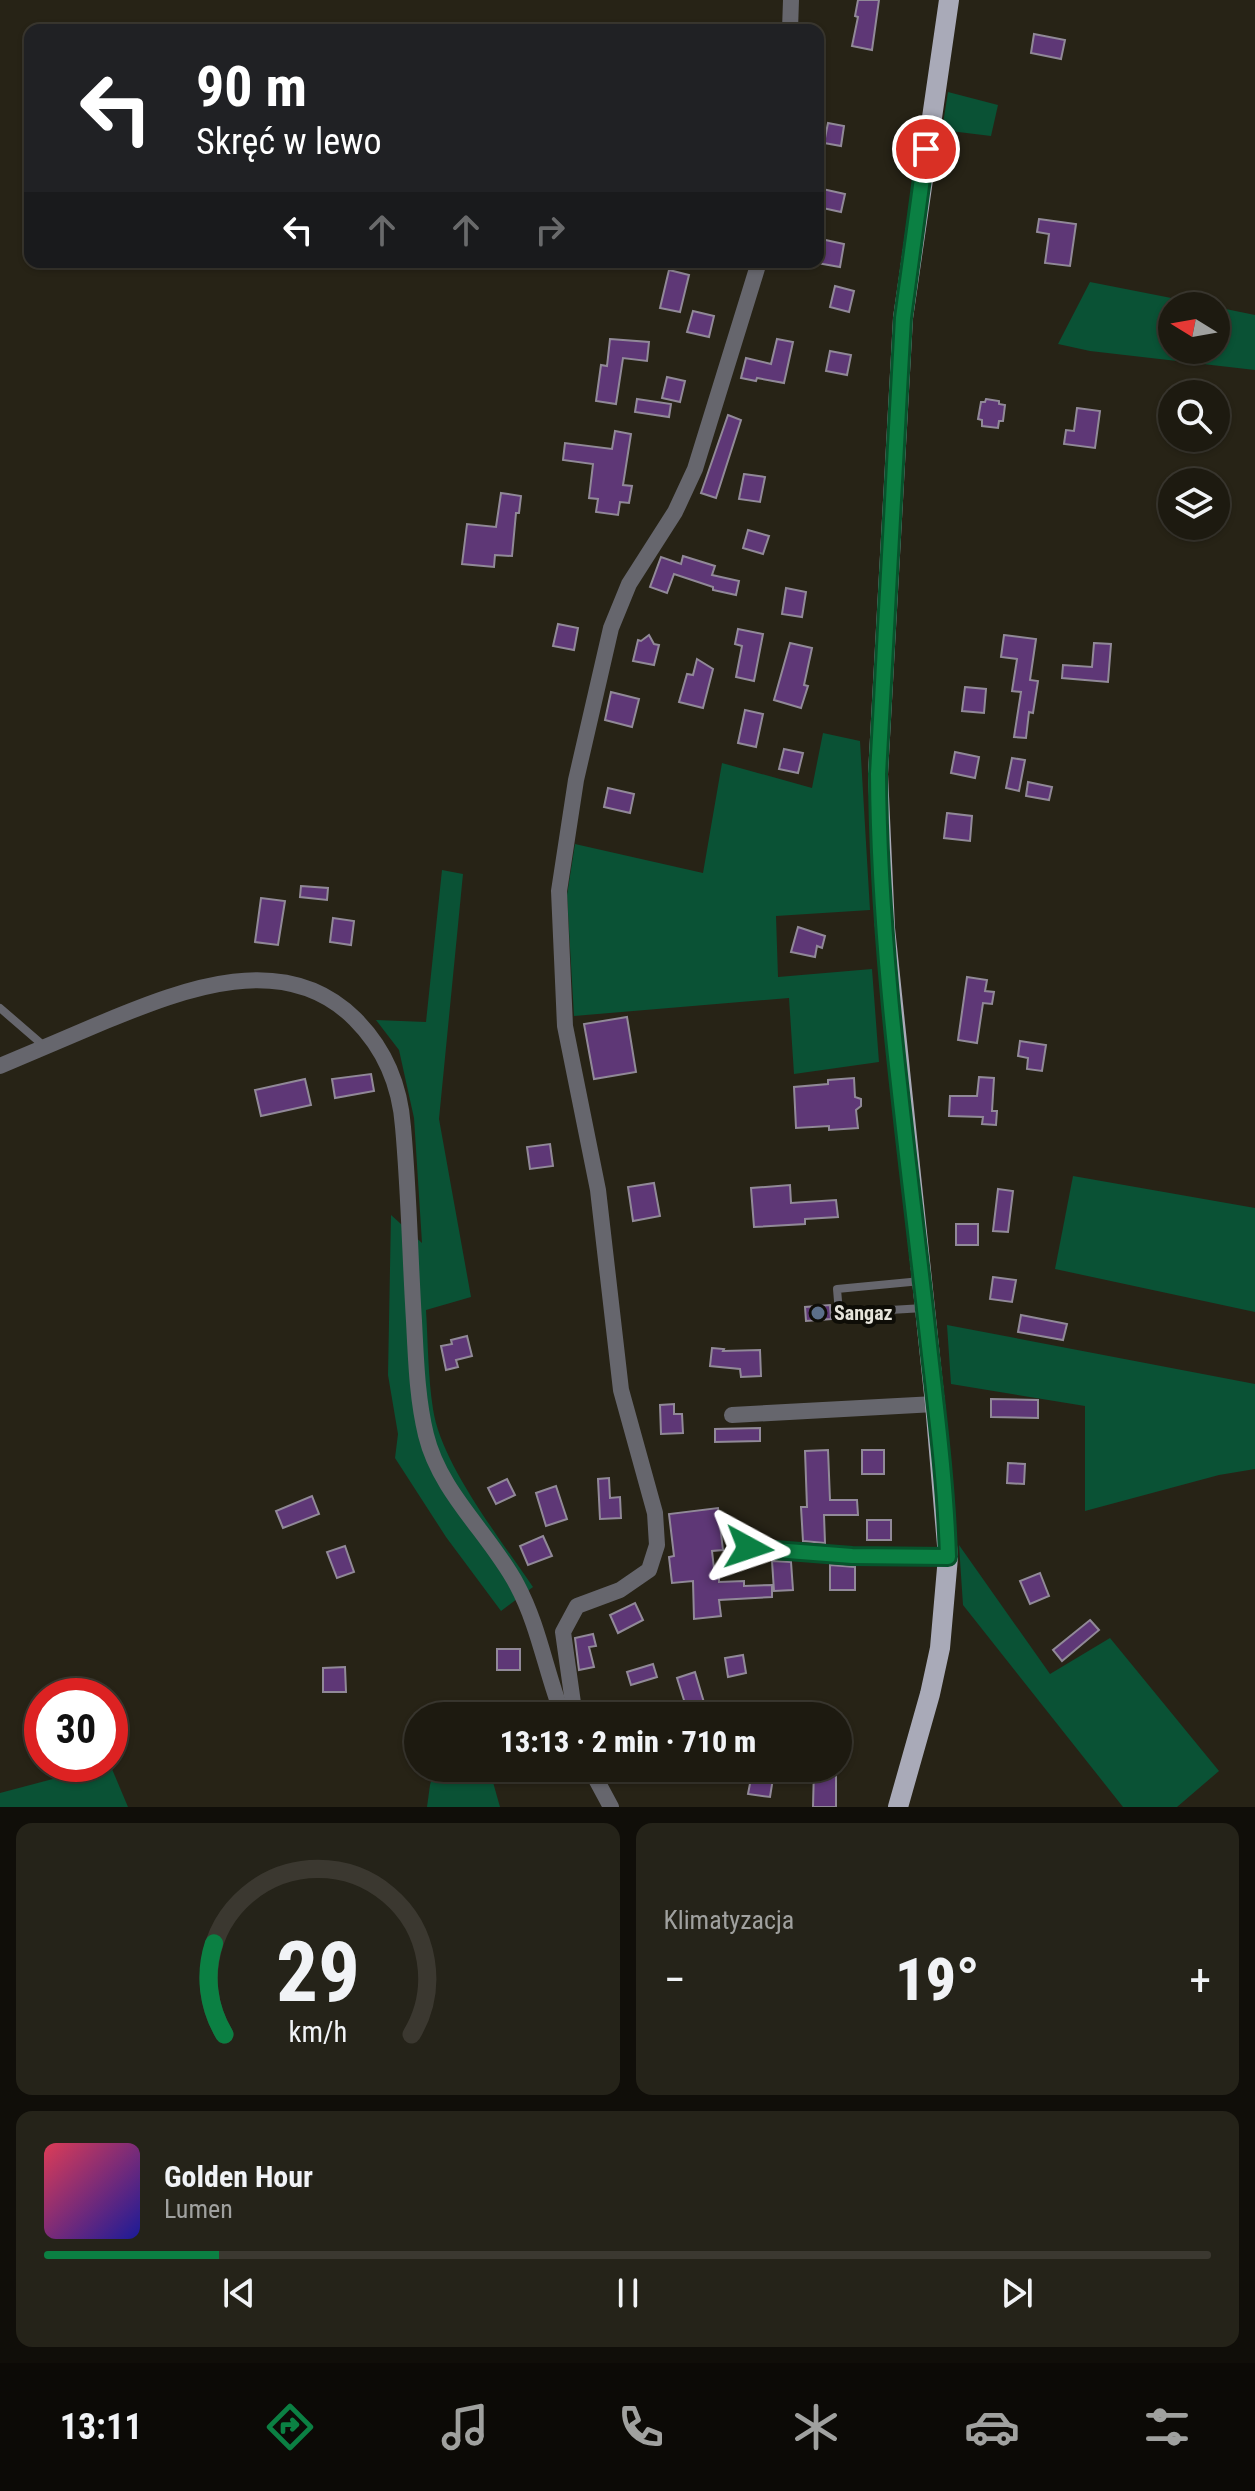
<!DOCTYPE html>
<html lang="pl">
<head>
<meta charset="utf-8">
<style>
	:root { --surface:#1d1a10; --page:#252319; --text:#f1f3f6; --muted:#a0a19f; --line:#3b3830; --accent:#0b8043 }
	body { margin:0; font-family:"Roboto Condensed",sans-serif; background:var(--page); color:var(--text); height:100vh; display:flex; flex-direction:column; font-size:30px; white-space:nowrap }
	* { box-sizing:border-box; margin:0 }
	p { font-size:26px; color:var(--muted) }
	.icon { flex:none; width:44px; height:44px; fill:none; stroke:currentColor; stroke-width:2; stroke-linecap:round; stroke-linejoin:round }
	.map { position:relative; height:1807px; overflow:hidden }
	.side { display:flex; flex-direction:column; gap:16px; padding:16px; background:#100e09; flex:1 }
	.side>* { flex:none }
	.banner { position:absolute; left:24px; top:24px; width:800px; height:244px; border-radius:16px; box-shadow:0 2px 6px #0004,0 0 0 2px var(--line); background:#202124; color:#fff; overflow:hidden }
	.needle { width:52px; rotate:281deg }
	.controls { position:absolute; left:1158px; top:292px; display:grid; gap:16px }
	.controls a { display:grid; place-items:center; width:72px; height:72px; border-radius:50%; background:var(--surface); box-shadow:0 2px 6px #0004,0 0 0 2px var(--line); font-size:40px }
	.speed { position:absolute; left:24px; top:1678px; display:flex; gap:16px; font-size:40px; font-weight:700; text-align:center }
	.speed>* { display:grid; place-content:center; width:104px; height:104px; border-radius:50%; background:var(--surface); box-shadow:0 2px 6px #0004,0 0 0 2px var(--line); line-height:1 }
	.speed .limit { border:12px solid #d22; background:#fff; color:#111 }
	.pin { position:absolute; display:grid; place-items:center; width:68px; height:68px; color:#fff; margin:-34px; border:4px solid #fff; border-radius:50%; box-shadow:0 2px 8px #0007 }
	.me { position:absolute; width:88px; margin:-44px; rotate:95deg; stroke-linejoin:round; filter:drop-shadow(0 0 6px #0008) }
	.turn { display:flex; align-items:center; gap:28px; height:168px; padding:0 40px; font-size:36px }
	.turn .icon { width:104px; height:104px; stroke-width:2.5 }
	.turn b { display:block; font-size:56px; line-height:68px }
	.lanes { display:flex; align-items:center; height:76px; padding:0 40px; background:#0003; justify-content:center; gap:40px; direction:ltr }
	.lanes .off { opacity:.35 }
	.big { font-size:60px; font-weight:800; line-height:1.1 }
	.side .widget { flex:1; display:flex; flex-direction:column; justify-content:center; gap:12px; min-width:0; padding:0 28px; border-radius:16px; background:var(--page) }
	.side .dial { align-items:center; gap:0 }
	.dial svg { height:208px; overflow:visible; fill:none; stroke:var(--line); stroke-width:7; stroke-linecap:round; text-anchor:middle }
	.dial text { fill:var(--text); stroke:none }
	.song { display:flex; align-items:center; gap:24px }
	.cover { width:96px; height:96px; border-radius:12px; background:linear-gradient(135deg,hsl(350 70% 55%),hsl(240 70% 35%)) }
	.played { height:8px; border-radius:4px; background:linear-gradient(90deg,var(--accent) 15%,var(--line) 15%) }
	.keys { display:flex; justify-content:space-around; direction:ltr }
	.heat { display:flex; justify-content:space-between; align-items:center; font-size:44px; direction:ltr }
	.side .tiles { flex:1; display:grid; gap:16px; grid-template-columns:1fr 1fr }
	.widget:last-child { grid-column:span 2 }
	.trip { position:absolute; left:404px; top:1702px; width:448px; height:80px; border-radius:40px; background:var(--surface); box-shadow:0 2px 6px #0004,0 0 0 2px var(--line); font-weight:800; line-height:80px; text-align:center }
	.menu { display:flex; height:128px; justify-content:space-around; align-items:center; background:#0c0a06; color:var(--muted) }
	.menu .icon { width:56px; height:56px }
	.menu .selected { color:var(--accent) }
	.menu b { font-size:36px; color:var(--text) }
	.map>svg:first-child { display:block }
</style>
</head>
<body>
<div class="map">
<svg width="1255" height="1807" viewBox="0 0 1255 1807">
	<rect width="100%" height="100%" fill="#272316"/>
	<g fill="#0a5235">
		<polygon points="948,92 998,105 991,136 942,130"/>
		<polygon points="1090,282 1212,306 1172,306 1172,350 1216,350 1216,307 1255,315 1255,370 1090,351 1058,344"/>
		<polygon points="823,733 860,741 870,910 776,916 778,977 872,969 879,1062 794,1074 789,998 574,1016 567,895 575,844 703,873 722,763 812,788"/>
		<path d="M442 870 463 874 439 1119 471 1297 426 1310C428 1342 428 1377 433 1409 441 1464 501 1540 533 1587L501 1611 446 1537 395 1458 398 1434 388 1375 391 1215 422 1243 414 1118 399 1050 376 1020 426 1022Z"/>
		<polygon points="1073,1176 1255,1208 1255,1312 1055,1269"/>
		<polygon points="947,1325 1255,1384 1255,1469 1219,1475 1085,1511 1085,1406 951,1384"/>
		<polygon points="959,1545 1050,1674 1110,1638 1219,1771 1177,1807 1123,1807 963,1605"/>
		<polygon points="98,1767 112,1769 128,1807 0,1807 0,1793"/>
		<polygon points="435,1768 489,1768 500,1807 427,1807 430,1785"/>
	</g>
	<g fill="#5e3776" stroke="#918998" stroke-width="2">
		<polygon points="858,0 879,0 872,50 852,46 858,17 855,16"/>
		<polygon points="1034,34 1065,40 1061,59 1031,53"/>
		<polygon points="828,123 844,126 841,146 824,143"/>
		<polygon points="818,188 845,194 841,212 818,207"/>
		<polygon points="1039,219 1076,224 1070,266 1045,263 1049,234 1037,232"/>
		<polygon points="821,239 844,244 840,267 817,263"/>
		<polygon points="669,270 689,275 680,312 660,308"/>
		<polygon points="835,286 854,291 849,312 830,307"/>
		<polygon points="693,311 714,316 709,337 687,332"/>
		<polygon points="610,339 649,342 647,361 623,358 616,404 596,401 601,365 607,366"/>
		<polygon points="777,339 793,342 784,383 757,378 756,381 741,378 746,358 771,364"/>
		<polygon points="830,351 851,355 847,375 826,371"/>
		<polygon points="667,377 685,381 680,402 662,398"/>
		<polygon points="637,399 671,404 669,417 635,412"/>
		<polygon points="986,399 999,401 999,404 1005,405 1003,421 999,421 998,428 982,426 982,420 978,419 981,402 985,402"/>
		<polygon points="1077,408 1100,411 1095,448 1064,444 1066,430 1074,431"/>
		<polygon points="728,415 741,420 716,498 701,493"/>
		<polygon points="615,431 631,434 623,485 632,486 629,503 620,502 618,515 596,512 598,499 589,498 593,464 563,460 565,443 612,449"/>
		<polygon points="744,474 765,477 760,502 739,499"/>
		<polygon points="501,493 521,496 519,513 516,513 512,556 495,555 494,567 462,564 467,524 496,527"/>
		<polygon points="748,530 769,536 763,554 743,548"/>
		<polygon points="683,556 715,566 712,575 739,581 736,595 713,590 713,587 674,574 667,593 650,587 661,557 681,564"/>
		<polygon points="786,588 806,592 802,617 782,614"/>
		<polygon points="558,624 578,628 574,650 553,646"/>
		<polygon points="738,629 763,634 754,681 736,677 742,646 735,644"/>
		<polygon points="649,635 654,644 659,645 654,665 633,661 638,640 641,641"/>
		<polygon points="1004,635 1036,639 1030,680 1038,681 1033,713 1029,712 1026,738 1014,737 1021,692 1012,691 1017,659 1001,657"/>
		<polygon points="790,643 812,648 804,685 808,686 801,708 774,700"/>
		<polygon points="1094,643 1111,644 1108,682 1062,678 1063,665 1092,667"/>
		<polygon points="697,659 713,669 703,708 679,702 687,674 693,675"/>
		<polygon points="965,687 986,689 984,713 962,711"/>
		<polygon points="611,692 639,699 632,727 605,720"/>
		<polygon points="745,710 763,714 756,747 738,743"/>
		<polygon points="784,749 803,753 798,773 779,769"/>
		<polygon points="955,752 979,757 975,778 951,773"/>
		<polygon points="1012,758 1025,760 1019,791 1006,788"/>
		<polygon points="1028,782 1052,787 1049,800 1026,796"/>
		<polygon points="608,788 634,794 630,813 604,807"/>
		<polygon points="947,813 972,816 970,841 944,838"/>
		<polygon points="301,886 328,888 327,900 300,897"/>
		<polygon points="261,898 285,901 278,945 255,942"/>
		<polygon points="333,918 354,921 351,945 330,942"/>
		<polygon points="798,927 825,936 822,948 817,946 815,957 791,952"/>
		<polygon points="967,977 987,980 985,991 994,992 992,1004 983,1003 977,1043 958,1040"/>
		<polygon points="627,1017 636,1072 594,1079 584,1024"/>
		<polygon points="1020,1041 1046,1045 1042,1071 1027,1069 1028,1058 1018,1056"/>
		<polygon points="371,1074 374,1091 335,1098 332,1079"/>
		<polygon points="979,1077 994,1078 992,1111 997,1111 996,1125 982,1124 983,1117 949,1116 950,1096 977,1096"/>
		<polygon points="854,1078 855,1097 861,1099 861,1106 856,1110 858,1128 829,1130 829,1126 796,1128 794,1087 828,1084 828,1080"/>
		<polygon points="305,1079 311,1105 261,1116 255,1090"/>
		<polygon points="550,1144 553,1166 530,1169 527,1147"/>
		<polygon points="654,1183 660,1216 633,1221 628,1187"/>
		<polygon points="790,1185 791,1203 836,1200 838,1217 805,1219 805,1224 754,1227 751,1188"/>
		<polygon points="998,1189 1013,1191 1008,1232 993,1231"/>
		<rect x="956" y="1224" width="22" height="21"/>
		<polygon points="993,1277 1016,1280 1012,1302 990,1299"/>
		<polygon points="830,1305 831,1319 806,1321 805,1307"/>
		<polygon points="1021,1315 1067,1324 1063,1340 1018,1332"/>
		<polygon points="467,1336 472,1356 456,1360 458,1367 446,1370 441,1346 452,1344 451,1340"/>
		<polygon points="712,1348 724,1349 723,1351 760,1350 761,1376 741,1377 740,1369 710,1366"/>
		<polygon points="991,1399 1038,1400 1038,1418 991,1417"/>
		<polygon points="674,1404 674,1414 682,1414 683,1433 661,1434 660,1405"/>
		<polygon points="760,1428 760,1441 715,1442 715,1429"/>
		<polygon points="828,1450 830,1500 857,1500 858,1515 824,1515 825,1543 803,1541 801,1507 807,1507 805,1451"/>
		<rect x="862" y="1450" width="22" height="24"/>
		<polygon points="1008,1463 1025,1464 1024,1484 1007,1483"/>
		<polygon points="609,1478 610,1498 620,1497 621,1518 600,1519 598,1479"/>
		<polygon points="507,1479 515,1495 496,1504 488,1488"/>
		<polygon points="556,1486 567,1519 546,1526 536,1493"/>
		<polygon points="312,1496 319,1514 283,1528 276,1511"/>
		<polygon points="718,1508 723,1550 712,1551 715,1577 719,1577 719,1582 744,1581 744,1586 772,1585 772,1597 719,1600 721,1616 694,1619 693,1581 672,1583 669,1557 674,1556 669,1514"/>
		<rect x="867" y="1520" width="24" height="20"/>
		<polygon points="543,1536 552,1556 528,1565 520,1546"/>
		<polygon points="345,1546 354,1572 337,1578 327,1552"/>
		<polygon points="772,1561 791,1562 793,1590 774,1591"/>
		<polygon points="830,1565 855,1567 855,1590 830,1590"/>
		<polygon points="1040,1573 1049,1596 1030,1604 1020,1581"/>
		<polygon points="635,1603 643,1620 618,1633 610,1615"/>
		<polygon points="1090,1620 1099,1630 1062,1661 1053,1650"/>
		<polygon points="593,1634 596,1646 589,1647 594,1667 579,1670 575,1638"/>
		<rect x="497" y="1649" width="23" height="21"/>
		<polygon points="743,1655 746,1673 728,1677 725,1658"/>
		<polygon points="653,1664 657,1677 631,1685 627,1672"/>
		<polygon points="345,1667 346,1692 323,1692 323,1668"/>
		<polygon points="695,1672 708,1716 689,1716 677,1678"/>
		<polygon points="753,1768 774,1772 770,1797 748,1794"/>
		<polygon points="814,1768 836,1768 836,1807 813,1807"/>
	</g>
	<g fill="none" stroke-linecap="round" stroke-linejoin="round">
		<g stroke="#66666d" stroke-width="8">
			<polyline points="0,1008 44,1046"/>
			<polyline points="921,1281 837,1289 839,1313 924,1308"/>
		</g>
		<g stroke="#66666d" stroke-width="16">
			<polyline points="790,30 791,0"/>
			<path d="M0 1066C35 1051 71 1036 106 1021 184 989 285 949 355 1019 385 1049 400 1085 403 1127 409 1192 410 1257 414 1321 416 1359 417 1398 426 1435 440 1493 490 1534 517 1585 539 1626 546 1673 563 1716"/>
			<polyline points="732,1415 935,1404"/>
			<polyline points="749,1548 852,1556 948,1557"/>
			<polyline points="566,1716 573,1703 563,1632 577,1606 620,1590 649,1570 657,1545 655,1513 621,1390 598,1190 565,1026 559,891 576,780 611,628 629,584 675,512 695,469 759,262"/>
			<polyline points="590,1768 611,1807"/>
		</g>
		<polyline stroke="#a9aab8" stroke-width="20" points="898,1807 930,1694 940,1648 948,1557 935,1404 885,928 878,774 903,318 949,0"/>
	</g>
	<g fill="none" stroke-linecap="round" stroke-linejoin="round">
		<g stroke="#07532c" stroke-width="20">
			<path id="route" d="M749 1548 852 1556 948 1557C946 1487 937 1416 929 1346 909 1158 879 963 878 774L903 318 926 149"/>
		</g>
		<use href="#route" stroke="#0b8043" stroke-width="14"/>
	</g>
	<circle fill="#5c6f8a" stroke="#0e0d07" stroke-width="3" cx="818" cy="1313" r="8"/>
	<g text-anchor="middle" stroke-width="8" stroke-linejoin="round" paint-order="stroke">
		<g font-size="20" font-weight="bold" fill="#e6e4db" stroke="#0e0d07" text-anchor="start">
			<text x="834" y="1320">Sangaz</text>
		</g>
	</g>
</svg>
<div class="controls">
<a><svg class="needle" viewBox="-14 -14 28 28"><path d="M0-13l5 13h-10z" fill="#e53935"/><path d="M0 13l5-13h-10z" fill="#a0a19f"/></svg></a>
<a><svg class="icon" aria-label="search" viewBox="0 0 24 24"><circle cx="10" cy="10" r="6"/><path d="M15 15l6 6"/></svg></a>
<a><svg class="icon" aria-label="layers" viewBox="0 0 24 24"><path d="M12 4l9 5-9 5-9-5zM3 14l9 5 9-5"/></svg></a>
</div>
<div class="speed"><div class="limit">30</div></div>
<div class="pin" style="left:926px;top:149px;background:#d93025"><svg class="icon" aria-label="arrive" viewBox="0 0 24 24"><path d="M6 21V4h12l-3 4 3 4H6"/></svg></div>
<svg class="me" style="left:749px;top:1548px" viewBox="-20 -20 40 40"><path d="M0-17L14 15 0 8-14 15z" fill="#0b8043" stroke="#fff" stroke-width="4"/></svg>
<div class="trip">13:13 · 2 min · 710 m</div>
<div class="banner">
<div class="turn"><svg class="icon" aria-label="left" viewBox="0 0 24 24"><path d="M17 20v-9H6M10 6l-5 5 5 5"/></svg><div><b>90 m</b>Skręć w lewo</div></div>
<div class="lanes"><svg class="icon" aria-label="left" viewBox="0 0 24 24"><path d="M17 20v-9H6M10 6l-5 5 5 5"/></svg><svg class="icon off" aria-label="ahead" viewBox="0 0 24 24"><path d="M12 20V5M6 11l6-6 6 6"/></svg><svg class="icon off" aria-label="ahead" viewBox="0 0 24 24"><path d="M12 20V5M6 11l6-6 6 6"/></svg><svg class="icon off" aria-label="right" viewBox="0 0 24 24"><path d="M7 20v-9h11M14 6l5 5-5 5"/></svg></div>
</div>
</div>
<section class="side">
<div class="tiles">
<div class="widget dial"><svg viewBox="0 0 100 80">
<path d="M14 69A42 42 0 1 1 86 69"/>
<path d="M14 69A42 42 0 0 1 10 34" stroke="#0b8043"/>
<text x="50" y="56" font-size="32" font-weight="700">29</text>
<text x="50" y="72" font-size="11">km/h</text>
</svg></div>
<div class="widget"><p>Klimatyzacja</p>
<div class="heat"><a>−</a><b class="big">19°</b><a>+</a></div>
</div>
<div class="widget">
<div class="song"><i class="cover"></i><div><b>Golden Hour</b><p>Lumen</p></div></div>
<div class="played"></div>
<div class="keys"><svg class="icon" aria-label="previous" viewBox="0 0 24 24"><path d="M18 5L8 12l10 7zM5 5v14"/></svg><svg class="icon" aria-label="pause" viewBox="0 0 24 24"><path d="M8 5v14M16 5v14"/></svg><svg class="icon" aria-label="next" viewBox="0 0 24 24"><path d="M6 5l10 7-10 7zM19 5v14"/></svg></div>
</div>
</div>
</section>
<nav class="menu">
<b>13:11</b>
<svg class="icon selected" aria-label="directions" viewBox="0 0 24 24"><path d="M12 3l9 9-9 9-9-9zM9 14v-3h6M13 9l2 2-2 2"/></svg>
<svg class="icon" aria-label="music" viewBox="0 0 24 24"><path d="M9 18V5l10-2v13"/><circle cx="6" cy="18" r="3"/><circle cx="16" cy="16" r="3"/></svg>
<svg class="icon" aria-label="phone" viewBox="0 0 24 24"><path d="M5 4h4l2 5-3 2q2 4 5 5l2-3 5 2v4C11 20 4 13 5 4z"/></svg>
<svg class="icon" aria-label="climate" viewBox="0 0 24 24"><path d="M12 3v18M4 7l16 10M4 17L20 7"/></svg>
<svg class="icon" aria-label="car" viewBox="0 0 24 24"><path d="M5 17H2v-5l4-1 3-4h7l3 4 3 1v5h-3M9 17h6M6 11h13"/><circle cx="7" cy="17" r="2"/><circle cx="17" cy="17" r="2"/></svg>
<svg class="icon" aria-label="filters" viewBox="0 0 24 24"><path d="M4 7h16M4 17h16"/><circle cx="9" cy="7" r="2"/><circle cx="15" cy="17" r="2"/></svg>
</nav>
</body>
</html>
